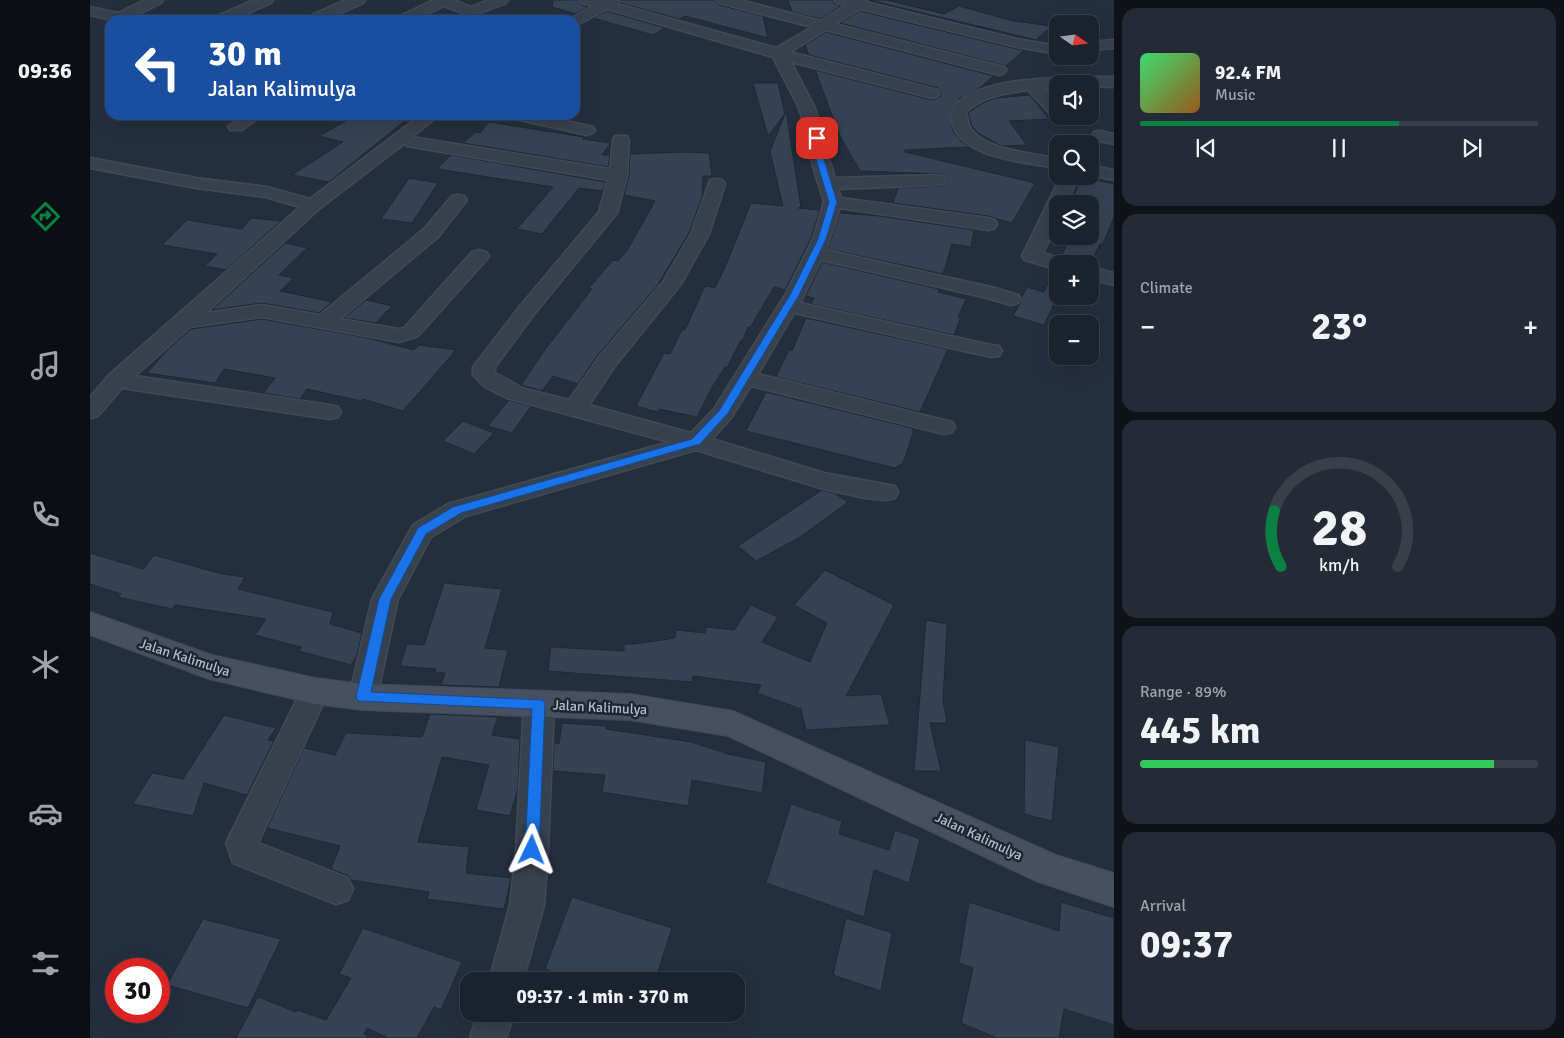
<!DOCTYPE html>
<html lang="en">
<head>
<meta charset="utf-8">
<style>
	:root { --surface:#1b232e; --page:#242b36; --text:#f1f3f6; --muted:#a0a4aa; --line:#39404a; --accent:#0b8043 }
	body { margin:0; font-family:Signika,sans-serif; background:var(--page); color:var(--text); height:100vh; display:flex; flex-direction:column; font-size:19px; white-space:nowrap }
	* { box-sizing:border-box; margin:0 }
	p { font-size:16px; color:var(--muted) }
	.icon { flex:none; width:28px; height:28px; fill:none; stroke:currentColor; stroke-width:2; stroke-linecap:round; stroke-linejoin:round }
	.map { position:relative; flex:1; overflow:hidden }
	.panel { display:flex; flex-direction:column; gap:8px; padding:8px; background:#0f1319; width:450px }
	.panel>* { flex:none }
	.guide { position:absolute; left:15px; top:15px; width:475px; height:105px; border-radius:15px; box-shadow:0 5px 20px #0002,0 0 0 1px var(--line); background:#1a4fa0; color:#fff; overflow:hidden }
	.needle { width:32px; rotate:104deg }
	.fabs { position:absolute; left:959px; top:15px; display:grid; gap:10px }
	.fabs a { display:grid; place-items:center; width:50px; height:50px; border-radius:10px; background:var(--surface); box-shadow:0 5px 20px #0002,0 0 0 1px var(--line); font-size:25px }
	.speed { position:absolute; left:15px; top:958px; display:flex; gap:10px; font-size:25px; font-weight:700; text-align:center }
	.speed>* { display:grid; place-content:center; width:65px; height:65px; border-radius:50%; background:var(--surface); box-shadow:0 5px 20px #0002,0 0 0 1px var(--line); line-height:1 }
	.speed .limit { border:8px solid #d22; background:#fff; color:#111 }
	.pin { position:absolute; display:grid; place-items:center; width:42px; height:42px; color:#fff; margin:-21px; border-radius:10px; box-shadow:0 2px 8px #0006 }
	.me { position:absolute; width:55px; margin:-28px; rotate:2deg; stroke-linejoin:round; filter:drop-shadow(0 0 4px #0008) }
	.turn { display:flex; align-items:center; gap:18px; height:105px; padding:0 20px; font-size:22px }
	.turn .icon { width:65px; height:65px; stroke-width:2.5 }
	.turn b { display:block; font-size:35px; line-height:42px }
	.big { font-size:38px; font-weight:700; line-height:1.1 }
	.panel .widget { flex:1; display:flex; flex-direction:column; justify-content:center; gap:8px; min-width:0; padding:0 18px; border-radius:15px; background:var(--page) }
	.panel .dial { align-items:center; gap:0 }
	.dial svg { height:130px; overflow:visible; fill:none; stroke:var(--line); stroke-width:7; stroke-linecap:round; text-anchor:middle }
	.dial text { fill:var(--text); stroke:none }
	.song { display:flex; align-items:center; gap:15px }
	.cover { width:60px; height:60px; border-radius:8px; background:linear-gradient(135deg,hsl(140 70% 55%),hsl(30 70% 35%)) }
	.played { height:5px; border-radius:2px; background:linear-gradient(90deg,var(--accent) 65%,var(--line) 65%) }
	.keys { display:flex; justify-content:space-around; direction:ltr }
	.heat { display:flex; justify-content:space-between; align-items:center; font-size:28px; direction:ltr }
	.charge { height:8px; border-radius:4px; background:linear-gradient(90deg,#34c759 89%,var(--line) 0) }
	.trip { position:absolute; left:370px; top:972px; width:285px; height:50px; border-radius:15px; background:var(--surface); box-shadow:0 5px 20px #0002,0 0 0 1px var(--line); font-weight:700; line-height:50px; text-align:center }
	main { display:flex; flex:1; min-height:0 }
	.tab-bar { display:flex; flex-direction:column; width:90px; justify-content:space-around; align-items:center; background:#0b0e12; color:var(--muted) }
	.tab-bar .icon { width:35px; height:35px }
	.tab-bar .current { color:var(--accent) }
	.tab-bar b { font-size:22px; color:var(--text) }
	.map>svg:first-child { display:block }
</style>
</head>
<body>
<main>
<nav class="tab-bar">
<b>09:36</b>
<svg class="icon current" aria-label="directions" viewBox="0 0 24 24"><path d="M12 3l9 9-9 9-9-9zM9 14v-3h6M13 9l2 2-2 2"/></svg>
<svg class="icon" aria-label="music" viewBox="0 0 24 24"><path d="M9 18V5l10-2v13"/><circle cx="6" cy="18" r="3"/><circle cx="16" cy="16" r="3"/></svg>
<svg class="icon" aria-label="phone" viewBox="0 0 24 24"><path d="M5 4h4l2 5-3 2q2 4 5 5l2-3 5 2v4C11 20 4 13 5 4z"/></svg>
<svg class="icon" aria-label="climate" viewBox="0 0 24 24"><path d="M12 3v18M4 7l16 10M4 17L20 7"/></svg>
<svg class="icon" aria-label="car" viewBox="0 0 24 24"><path d="M5 17H2v-5l4-1 3-4h7l3 4 3 1v5h-3M9 17h6M6 11h13"/><circle cx="7" cy="17" r="2"/><circle cx="17" cy="17" r="2"/></svg>
<svg class="icon" aria-label="filters" viewBox="0 0 24 24"><path d="M4 7h16M4 17h16"/><circle cx="9" cy="7" r="2"/><circle cx="15" cy="17" r="2"/></svg>
</nav>
<div class="map">
<svg width="1024" height="1038" viewBox="0 0 1024 1038">
	<rect width="100%" height="100%" fill="#242f3e"/>
	<g fill="#364354" stroke="#1f2835">
		<polygon points="463,0 487,0 491,5 498,7 486,14 462,7"/>
		<polygon points="532,0 625,0 629,5 673,16 678,38 595,16 589,19 530,3"/>
		<polygon points="698,0 742,0 744,4 751,6 731,19 702,12"/>
		<polygon points="779,0 796,0 854,14 869,6 923,21 962,26 946,40"/>
		<polygon points="517,11 575,28 563,35 503,18"/>
		<polygon points="770,11 927,49 934,50 916,66 750,23"/>
		<polygon points="736,32 904,76 888,89 870,98 859,110 863,131 871,141 880,147 815,150 815,152 945,183 922,223 898,216 803,203 808,188 853,186 858,180 853,174 770,171 750,136 725,70 842,100 850,97 852,92 848,88 719,55 715,45"/>
		<polygon points="663,83 688,83 695,114 678,136"/>
		<polygon points="940,95 959,119 919,121 937,145 913,146 908,144 888,133 882,126 878,113 891,104 905,98"/>
		<polygon points="696,111 711,207 708,208 730,210 721,238 695,290 684,287 660,328 658,327 653,340 651,340 637,368 635,367 621,389 607,417 569,409 568,412 546,406 574,353 580,354 592,330 595,330 615,286 625,288 635,267 661,203 693,206 680,152"/>
		<polygon points="266,115 289,117 293,115 322,115 239,182 202,175 253,142 229,136"/>
		<polygon points="399,122 494,137 493,139 521,143 512,155 520,155 518,167 373,143 386,132 390,133"/>
		<polygon points="595,152 619,153 622,176 613,176 612,197 599,233 567,286 507,356 488,384 463,376 452,391 431,385 454,351 502,289 499,288 523,260 528,261 538,249 565,201 534,195 539,176 540,154"/>
		<polygon points="361,155 516,182 513,191 489,188 452,234 427,229 463,187 347,169"/>
		<polygon points="992,177 1024,184 1024,217 1013,244 1010,244 1000,265 1000,264 980,264 976,259 971,257 980,237 979,236 1000,236 1000,204 980,204"/>
		<polygon points="319,178 348,183 322,223 291,219"/>
		<polygon points="750,213 790,216 884,230 881,247 862,244 853,274 738,249"/>
		<polygon points="161,218 191,221 136,270 115,266 127,254 72,245 97,220 152,229"/>
		<polygon points="195,243 217,248 189,275 203,278 190,291 242,302 229,313 172,303 122,310"/>
		<polygon points="732,262 849,289 848,292 876,299 868,317 871,317 864,335 721,304 724,298 716,296"/>
		<polygon points="964,271 968,272 968,296 954,325 923,316 932,300 932,297 937,287 954,292"/>
		<polygon points="276,300 302,306 286,323 254,318"/>
		<polygon points="716,318 858,349 830,412 686,377 699,350 702,351"/>
		<polygon points="172,319 273,337 324,350 329,345 366,350 313,411 273,399 271,401 217,389 210,399 173,393 185,378 134,369 125,383 57,373 78,349 101,329"/>
		<polygon points="676,392 822,428 822,430 824,430 813,463 805,468 656,431"/>
		<polygon points="419,400 441,406 422,433 398,426"/>
		<polygon points="373,421 404,433 384,454 353,441"/>
		<polygon points="732,490 744,493 758,502 710,537 666,561 648,546"/>
		<polygon points="0,553 53,569 64,555 132,574 155,577 148,589 243,612 240,624 272,633 267,655 261,665 209,651 211,647 165,635 176,619 85,605 82,609 28,597 31,594 0,584"/>
		<polygon points="735,570 804,605 756,696 791,694 800,725 716,730 711,709 667,693 671,685 603,676 602,682 458,671 461,647 534,651 534,644 544,644 585,638 586,630 615,633 616,627 644,630 661,605 688,617 672,642 720,662 737,623 704,605"/>
		<polygon points="354,583 412,589 395,648 418,650 409,687 351,685 355,673 345,672 346,669 310,666 317,644 334,645"/>
		<polygon points="836,620 857,624 853,701 857,723 840,723 851,771 824,771"/>
		<polygon points="340,714 408,717 402,735 430,739 428,788 420,816 386,810 399,765 352,757 328,842 379,847 376,873 421,878 414,909 337,899 339,892 261,880 259,876 241,869 250,846 177,828 214,748 245,755 256,733 332,737"/>
		<polygon points="134,715 186,728 178,740 184,741 157,795 114,783 103,816 43,804 62,773 93,779"/>
		<polygon points="472,723 517,726 516,729 601,742 638,754 676,762 672,793 602,780 598,806 512,792 515,775 463,771 464,743 469,744"/>
		<polygon points="935,740 969,747 962,821 934,814"/>
		<polygon points="701,804 752,821 749,834 799,850 805,830 830,839 819,883 784,870 774,917 676,883"/>
		<polygon points="482,897 582,928 565,981 492,981 455,969"/>
		<polygon points="879,902 969,931 971,902 1024,918 1024,1025 974,1009 969,1038 907,1038 871,1023 883,968 869,963"/>
		<polygon points="756,918 802,933 791,991 743,975"/>
		<polygon points="113,919 191,939 158,1008 77,985"/>
		<polygon points="273,928 372,962 351,1010 344,1007 327,1038 298,1038 277,1028 274,1034 277,1035 276,1038 146,1038 168,997 206,1012 207,1010 236,1020 261,978 249,974"/>
	</g>
	<g fill="none" stroke-linecap="round" stroke-linejoin="round">
		<g stroke="#414a57" stroke-width="3">
			<g id="street">
				<polygon points="55,0 73,0 71,3 43,17 46,20 21,20 0,15 0,7 28,13"/>
				<polygon points="164,0 183,0 181,3 142,20 123,20 125,17"/>
				<polygon points="256,0 275,0 273,3 234,20 215,20 217,17"/>
				<polygon points="344,0 363,0 381,7 399,0 418,0 416,3 381,16 354,6 324,20 306,20 308,17"/>
				<polygon points="489,0 530,0 527,4 686,48 722,27 629,3 627,0 650,0 731,21 756,5 746,3 744,0 777,0 776,2 927,39 968,46 968,54 927,47 770,9 745,24 914,67 917,70 914,73 909,75 736,30 700,52 848,90 850,93 848,96 842,98 701,62 724,106 735,138 738,156 745,178 847,175 853,176 856,180 853,184 847,185 748,189 751,198 898,218 905,220 907,224 905,228 898,230 750,208 736,250 905,288 928,295 931,299 928,303 921,305 893,297 731,260 710,303 901,345 909,346 912,351 909,356 901,357 704,313 668,374 862,422 865,427 862,432 854,434 661,386 641,418 622,439 734,473 805,486 808,492 805,498 796,500 775,498 734,489 606,450 376,516 341,537 308,599 287,697 283,705 273,709 263,705 259,697 282,599 323,525 358,504 579,442 417,398 395,387 383,375 383,367 431,305 509,212 518,180 323,147 317,146 315,143 229,209 116,313 172,305 230,315 334,229 362,196 368,195 374,196 377,200 348,237 250,319 308,329 314,328 382,252 389,250 396,252 399,256 396,260 328,336 309,342 172,317 100,327 45,376 240,405 248,407 251,412 248,417 240,419 32,388 8,416 0,418 0,397 19,375 210,207 176,197 106,188 0,168 0,158 106,178 177,187 220,199 331,115 349,115 322,137 520,169 523,140 525,136 537,136 539,140 537,176 527,213 445,313 405,367 405,373 432,388 479,400 509,357 573,282 601,234 620,180 626,179 632,180 635,184 619,234 591,284 525,366 499,405 601,433 624,409 695,295 723,239 734,202 720,156 719,138 708,106 683,57 517,9 485,26 485,20 480,19 503,6 491,3"/>
				<polygon points="1024,40 1024,48 1000,50 1000,42"/>
				<path d="M993 77H1024V87L1000 86V84H968V87L954 88 968 103V116H974H962L938 90C916 93 893 96 876 112 877 117 878 123 880 127 892 150 945 154 968 158V168C938 163 881 159 865 130 862 124 861 117 860 111 882 78 957 78 993 77Z"/>
				<polygon points="153,115 172,115 152,130 140,130 138,127"/>
				<polygon points="419,115 450,115 503,127 505,130 503,133 497,135 421,118"/>
				<polygon points="1010,131 1024,134 1024,144 1004,140 1002,136 1004,132"/>
				<polygon points="1000,165 1024,170 1024,180 1000,175"/>
				<polygon points="971,176 989,176 976,204 968,204 968,222 953,253 975,260 978,264 968,264 968,270 935,260 932,256"/>
				<polygon points="1000,267 1024,273 1024,285 1000,279"/>
				<polygon points="225,679 235,683 239,691 168,843 258,878 263,889 258,900 246,904 143,863 136,843 215,683"/>
				<polygon points="449,692 459,696 464,704 458,850 454,905 433,981 399,981 420,905 426,850 434,704 439,696"/>
				<polygon points="388,1014 424,1014 416,1038 380,1038"/>
			</g>
		</g>
		<g stroke="#414a57" stroke-width="2">
			<polygon id="secondary" points="0,612 122,655 225,678 273,684 540,694 643,711 966,855 1024,873 1024,907 946,881 638,736 540,720 273,710 225,704 119,679 0,635"/>
		</g>
		<use href="#street" fill="#38414e" fill-rule="evenodd"/>
		<use href="#secondary" fill="#465061" fill-rule="evenodd"/>
	</g>
	<polygon fill="#1a73e8" stroke="#114b97" points="727,136 731,138 733,156 747,202 736,239 709,295 638,413 610,444 371,513 336,534 301,599 281,692 453,700 455,704 449,850 447,855 442,857 437,855 435,850 442,709 268,701 266,697 289,599 328,528 363,507 602,439 629,411 700,295 728,239 739,202 725,156 724,138"/>
	<g text-anchor="middle" stroke-width="5" stroke-linejoin="round" paint-order="stroke">
		<g font-size="14" fill="#b4bcc9" stroke="#1d2633">
			<text transform="translate(95 657) rotate(18)" y="5">Jalan Kalimulya</text>
			<text transform="translate(510 707) rotate(3)" y="5">Jalan Kalimulya</text>
			<text transform="translate(889 836) rotate(25)" y="5">Jalan Kalimulya</text>
		</g>
	</g>
</svg>
<div class="fabs">
<a><svg class="needle" viewBox="-14 -14 28 28"><path d="M0-13l5 13h-10z" fill="#e53935"/><path d="M0 13l5-13h-10z" fill="#a0a4aa"/></svg></a>
<a><svg class="icon" aria-label="sound" viewBox="0 0 24 24"><path d="M4 9h4l5-4v14l-5-4H4zM17 9q2 3 0 6"/></svg></a>
<a><svg class="icon" aria-label="search" viewBox="0 0 24 24"><circle cx="10" cy="10" r="6"/><path d="M15 15l6 6"/></svg></a>
<a><svg class="icon" aria-label="layers" viewBox="0 0 24 24"><path d="M12 4l9 5-9 5-9-5zM3 14l9 5 9-5"/></svg></a>
<a>+</a>
<a>−</a>
</div>
<div class="speed"><div class="limit">30</div></div>
<div class="pin" style="left:727px;top:138px;background:#d93025"><svg class="icon" aria-label="arrive" viewBox="0 0 24 24"><path d="M6 21V4h12l-3 4 3 4H6"/></svg></div>
<svg class="me" style="left:442px;top:850px" viewBox="-20 -20 40 40"><path d="M0-17L14 15 0 8-14 15z" fill="#1a73e8" stroke="#fff" stroke-width="4"/></svg>
<div class="trip">09:37 · 1 min · 370 m</div>
<div class="guide">
<div class="turn"><svg class="icon" aria-label="left" viewBox="0 0 24 24"><path d="M17 20v-9H6M10 6l-5 5 5 5"/></svg><div><b>30 m</b>Jalan Kalimulya</div></div>
</div>
</div>
<section class="panel">
<div class="widget">
<div class="song"><i class="cover"></i><div><b>92.4 FM</b><p>Music</p></div></div>
<div class="played"></div>
<div class="keys"><svg class="icon" aria-label="previous" viewBox="0 0 24 24"><path d="M18 5L8 12l10 7zM5 5v14"/></svg><svg class="icon" aria-label="pause" viewBox="0 0 24 24"><path d="M8 5v14M16 5v14"/></svg><svg class="icon" aria-label="next" viewBox="0 0 24 24"><path d="M6 5l10 7-10 7zM19 5v14"/></svg></div>
</div>
<div class="widget"><p>Climate</p>
<div class="heat"><a>−</a><b class="big">23°</b><a>+</a></div>
</div>
<div class="widget dial"><svg viewBox="0 0 100 80">
<path d="M14 69A42 42 0 1 1 86 69"/>
<path d="M14 69A42 42 0 0 1 10 35" stroke="#0b8043"/>
<text x="50" y="56" font-size="32" font-weight="700">28</text>
<text x="50" y="72" font-size="11">km/h</text>
</svg></div>
<div class="widget"><p>Range · 89%</p><b class="big">445 km</b><div class="charge"></div></div>
<div class="widget"><p>Arrival</p><b class="big">09:37</b></div>
</section>
</main>
</body>
</html>
